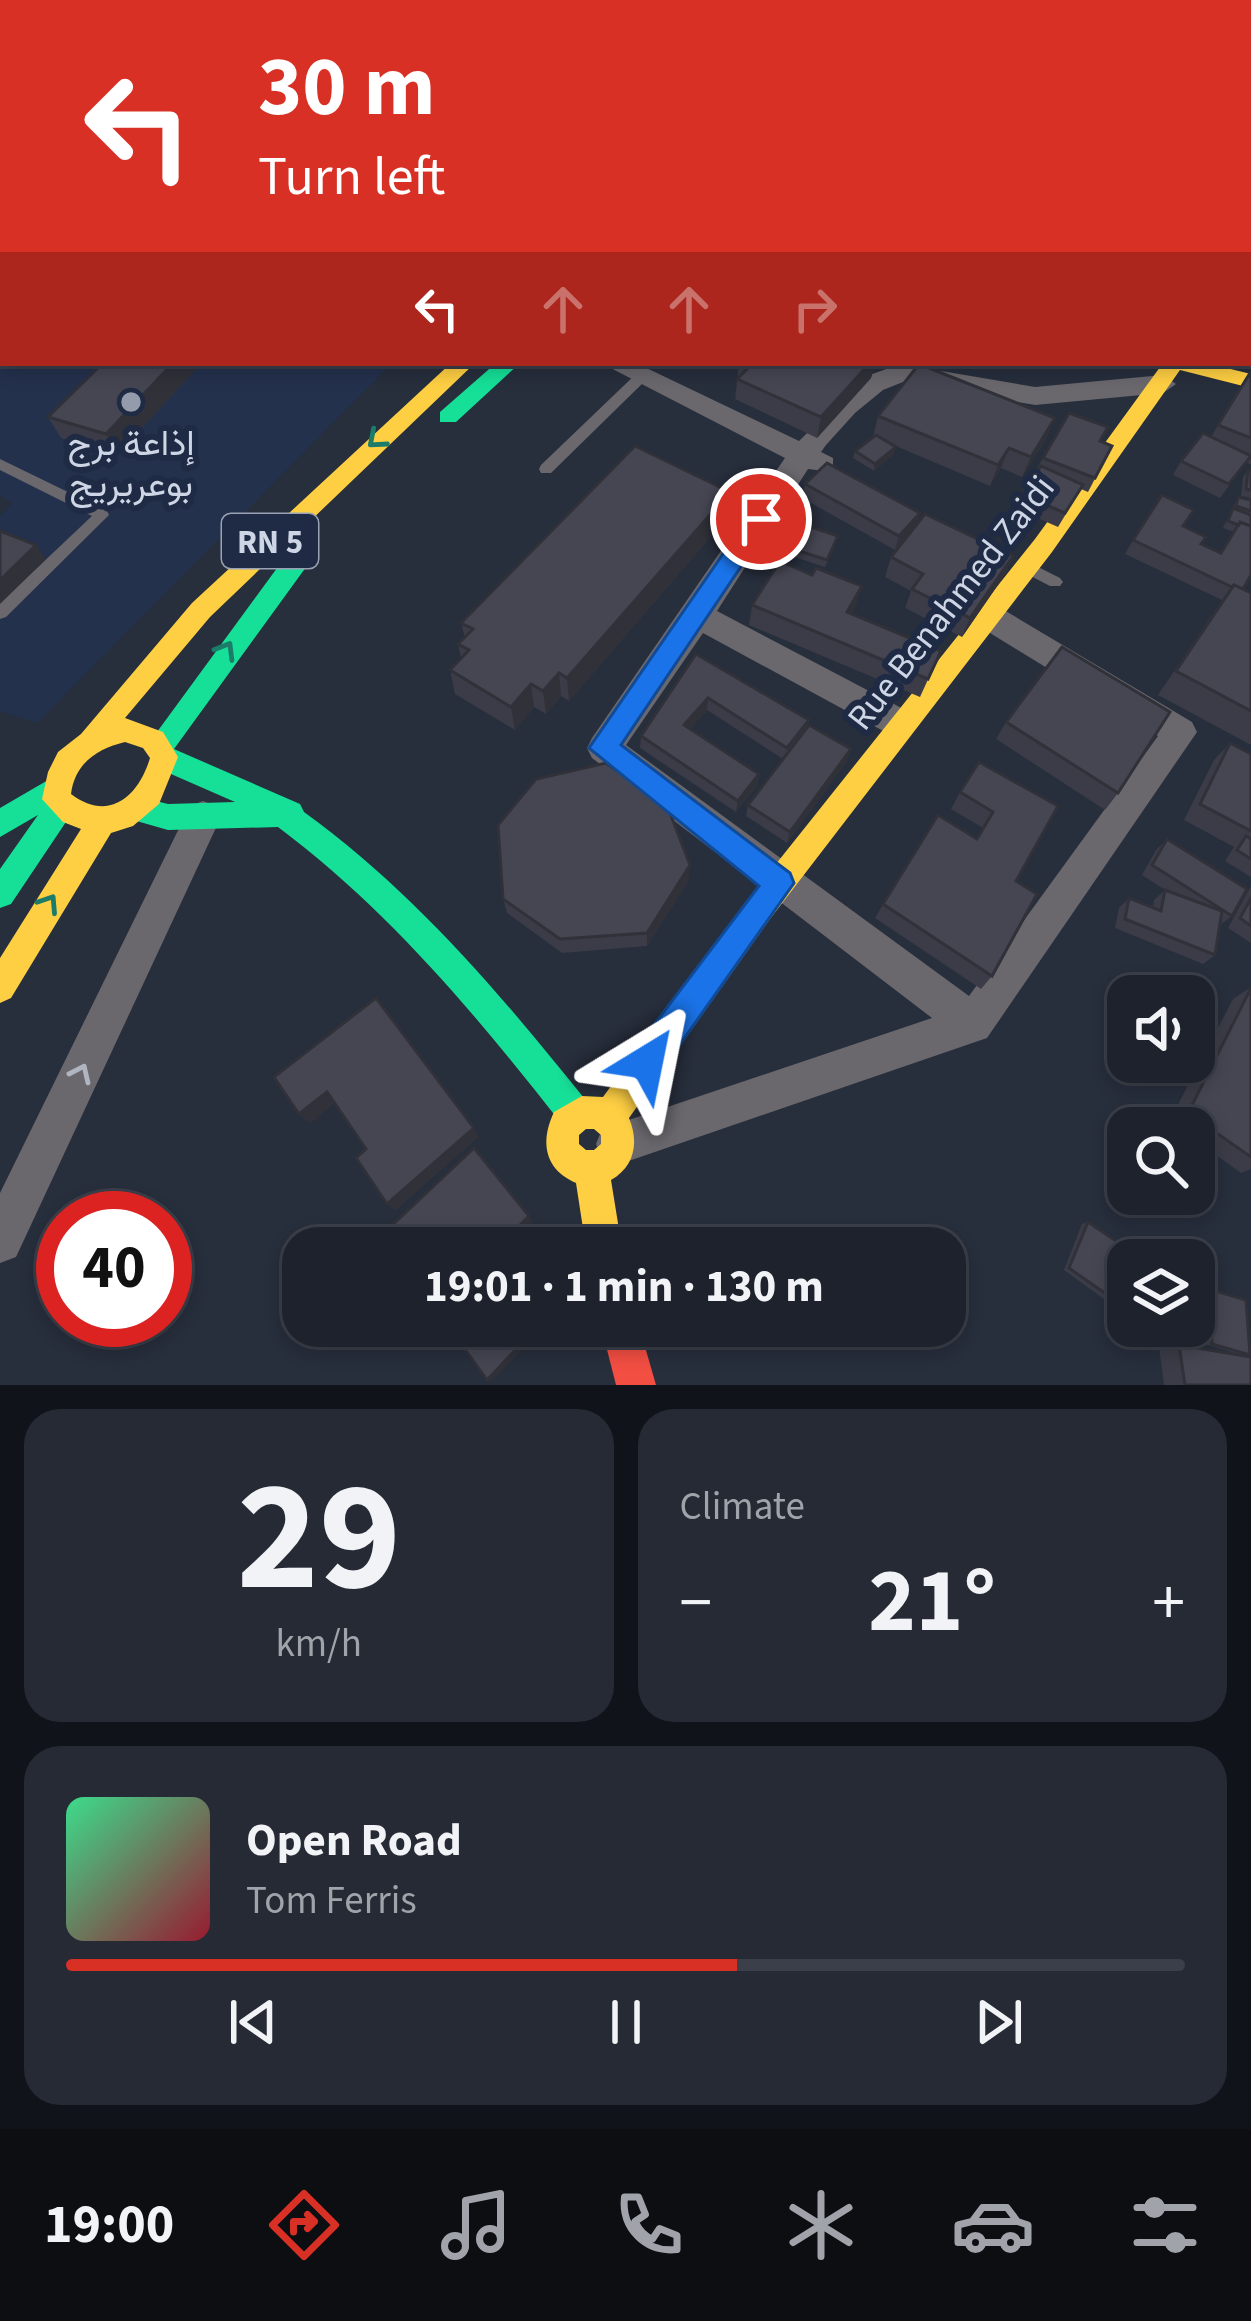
<!DOCTYPE html>
<html lang="en">
<head>
<meta charset="utf-8">
<style>
	:root { --surface:#1d222d; --page:#252a35; --text:#f1f3f6; --muted:#a0a4aa; --line:#3b3f49; --accent:#d93025 }
	body { margin:0; font-family:"Source Sans 3",Vazirmatn,sans-serif; background:var(--page); color:var(--text); height:100vh; display:flex; flex-direction:column; font-size:45px; white-space:nowrap }
	* { box-sizing:border-box; margin:0 }
	p { font-size:39px; color:var(--muted) }
	.icon { flex:none; width:66px; height:66px; fill:none; stroke:currentColor; stroke-width:2; stroke-linecap:round; stroke-linejoin:round }
	.map { position:relative; height:1385px; overflow:hidden }
	.sheet { display:flex; flex-direction:column; gap:24px; padding:24px; background:#101319; flex:1 }
	.sheet>* { flex:none }
	.guide { position:absolute; left:0px; top:0px; width:1251px; height:366px; box-shadow:0 6px 18px #0003,0 0 0 3px var(--line); background:#d93025; color:#fff; overflow:hidden }
	.tools { position:absolute; left:1107px; top:975px; display:grid; gap:24px }
	.tools a { display:grid; place-items:center; width:108px; height:108px; border-radius:24px; background:var(--surface); box-shadow:0 6px 18px #0003,0 0 0 3px var(--line); font-size:60px }
	.speed { position:absolute; left:36px; top:1191px; display:flex; gap:24px; font-size:60px; font-weight:700; text-align:center }
	.speed>* { display:grid; place-content:center; width:156px; height:156px; border-radius:50%; background:var(--surface); box-shadow:0 6px 18px #0003,0 0 0 3px var(--line); line-height:1 }
	.speed .limit { border:18px solid #d22; background:#fff; color:#111 }
	.pin { position:absolute; display:grid; place-items:center; width:102px; height:102px; color:#fff; margin:-51px; border:6px solid #fff; border-radius:50%; box-shadow:0 3px 12px #0007 }
	.me { position:absolute; width:132px; margin:-66px; rotate:35deg; stroke-linejoin:round; filter:drop-shadow(0 0 9px #0008) }
	.turn { display:flex; align-items:center; gap:42px; height:252px; padding:0 60px; font-size:54px }
	.turn .icon { width:156px; height:156px; stroke-width:2.5 }
	.turn b { display:block; font-size:84px; line-height:102px }
	.lanes { display:flex; align-items:center; height:114px; padding:0 60px; background:#0003; justify-content:center; gap:60px; direction:ltr }
	.lanes .off { opacity:.35 }
	.big { font-size:90px; font-weight:700; line-height:1.1 }
	.sheet .tile { flex:1; display:flex; flex-direction:column; justify-content:center; gap:18px; min-width:0; padding:0 42px; border-radius:36px; background:var(--page) }
	.sheet .dial { align-items:center; gap:0 }
	.dial b { font-size:156px; line-height:1 }
	.song { display:flex; align-items:center; gap:36px }
	.cover { width:144px; height:144px; border-radius:18px; background:linear-gradient(135deg,hsl(150 70% 55%),hsl(350 70% 35%)) }
	.played { height:12px; border-radius:6px; background:linear-gradient(90deg,var(--accent) 60%,var(--line) 60%) }
	.keys { display:flex; justify-content:space-around; direction:ltr }
	.heat { display:flex; justify-content:space-between; align-items:center; font-size:66px; direction:ltr }
	.sheet .tiles { flex:1; display:grid; gap:24px; grid-template-columns:1fr 1fr }
	.tile:last-child { grid-column:span 2 }
	.trip { position:absolute; left:282px; top:1227px; width:684px; height:120px; border-radius:36px; background:var(--surface); box-shadow:0 6px 18px #0003,0 0 0 3px var(--line); font-weight:700; line-height:120px; text-align:center }
	.tabs { display:flex; height:192px; justify-content:space-around; align-items:center; background:#0c0e12; color:var(--muted) }
	.tabs .icon { width:84px; height:84px }
	.tabs .selected { color:var(--accent) }
	.tabs b { font-size:54px; color:var(--text) }
	.map>svg:first-child { display:block }
</style>
</head>
<body>
<div class="map">
<svg width="1251" height="1385" viewBox="0 0 1251 1385">
	<rect width="100%" height="100%" fill="#272e3c"/>
	<polygon fill="#24314d" points="0,181 3,363 392,363 37,723 0,711 0,516 13,503 0,496"/>
	<g fill="none" stroke-linecap="round" stroke-linejoin="round">
		<g fill="#6a686d" fill-rule="evenodd">
			<polygon points="970,0 980,0 977,3 967,3"/>
			<polygon points="3,322 3,331 0,332 0,323"/>
			<polygon points="642,372 647,373 647,379 551,473 541,473 539,469 541,465 637,373"/>
			<polygon points="0,459 107,511 109,515 6,617 0,619 0,603 92,516 0,470"/>
			<polygon points="1028,562 1060,578 1063,582 1060,586 1050,586 1023,572 1020,568"/>
		</g>
		<g fill="#6a686d" fill-rule="evenodd">
			<polygon points="40,0 80,0 82,3 42,3"/>
			<polygon points="392,0 410,0 412,3 394,3"/>
			<polygon points="601,363 636,363 799,441 864,377 900,364 1035,387 1163,375 1176,384 1163,393 1035,405 903,382 883,390 855,413 826,445 821,452 833,458 833,472 808,469 717,611 911,713 916,723 911,733 899,737 887,733 703,633 626,745 969,996 1158,736 977,625 972,616 977,607 999,607 1192,722 1197,732 987,1038 617,1165 602,1159 596,1144 602,1129 932,1018 592,758 587,748 592,738 785,458"/>
			<polygon points="203,801 216,806 221,817 16,1257 0,1263 0,1193 190,806"/>
		</g>
		<g fill="#16e098" fill-rule="evenodd">
			<polygon points="1248,50 1251,51 1251,61 1248,60"/>
			<polygon points="0,129 3,130 3,140 0,139"/>
			<polygon points="496,363 520,363 456,422 440,422 440,412"/>
			<path d="M300 547 312 556 309 563 174 749 300 804 304 812C416 893 502 996 588 1103L593 1115 588 1127 576 1132 564 1127C477 1016 391 912 278 827L168 830 126 818 121 809 126 800 136 796 168 804 235 802 155 767 146 747 291 549Z"/>
			<polygon points="55,776 65,780 69,789 66,796 76,807 11,904 0,908 0,869 38,815 0,837 0,808"/>
		</g>
		<g fill="#ffcf43" fill-rule="evenodd">
			<polygon points="1080,0 1100,0 1102,3 1082,3"/>
			<path d="M451 363H475L210 617 125 718 163 732 178 757 159 804 133 826 111 833 11 998 0 1003V958L81 829 63 822 42 799 48 772 58 752 81 734 192 603ZM125 742 143 748 150 758C138 798 108 822 71 794 75 763 97 749 125 742Z"/>
			<path d="M1163 363H1206L1251 374V388L1180 370 1052 552 770 919 629 1118C639 1142 635 1166 611 1180L622 1248H586L576 1183C544 1169 540 1142 554 1112L582 1096 603 1097 748 899 1035 539ZM586 1129H594L601 1135V1144L594 1150H586L579 1144V1135Z"/>
		</g>
		<polygon fill="#f24e42" fill-rule="evenodd" points="601,1326 639,1326 656,1385 616,1385"/>
	</g>
	<g fill="#3b3c47">
		<polygon points="0,0 85,0 81,3 58,1 59,3 3,3 3,74 0,72"/>
		<polygon points="674,0 747,0 746,3 674,3"/>
		<polygon points="1221,0 1251,0 1251,29 1248,26 1248,3 1224,3"/>
		<polygon points="103,363 198,363 199,366 117,455 61,438 48,417"/>
		<polygon points="739,363 875,363 871,378 817,438 735,399"/>
		<polygon points="1250,373 1251,464 1246,463 1220,498 1173,475 1181,461 1211,437"/>
		<polygon points="878,416 1055,418 1046,439 1022,477 1001,468 990,486 891,444 894,454 874,471 853,458 855,451 873,437"/>
		<polygon points="1101,441 1112,446 1088,492 1081,489 1058,527 1015,508 1043,458"/>
		<polygon points="1248,470 1251,471 1251,498 1241,496 1243,477"/>
		<polygon points="805,484 920,513 916,525 1013,556 1004,576 962,637 905,608 911,591 885,577 891,557 911,532 895,550 802,498"/>
		<polygon points="730,492 727,518 569,701 561,696 546,714 534,707 515,730 455,694 450,670 461,658 458,644 465,638 461,623"/>
		<polygon points="1238,497 1251,500 1251,575 1243,589 1251,593 1251,745 1158,695 1222,600 1125,554 1133,540 1183,527 1201,544 1220,553 1234,532 1223,528"/>
		<polygon points="746,501 773,502 763,516 745,508"/>
		<polygon points="838,536 825,567 791,556 793,549"/>
		<polygon points="812,575 862,586 851,614 941,651 920,697 749,625 752,605"/>
		<polygon points="696,654 809,720 807,727 847,761 787,843 746,816 748,805 783,759 707,710 690,729 759,774 757,786 736,812 640,748 641,736"/>
		<polygon points="1006,722 1118,793 1105,810 996,739"/>
		<polygon points="1230,743 1251,754 1251,877 1225,861 1234,847 1184,820 1214,760"/>
		<polygon points="960,792 1058,806 1016,881 992,976 981,989 875,918 883,904 977,838 983,828 951,809"/>
		<polygon points="1167,839 1232,916 1220,925 1215,955 1203,964 1115,928 1119,908 1129,898 1153,907 1154,900 1165,890 1142,875 1156,850"/>
		<polygon points="689,880 647,946 562,953 507,913 503,899"/>
		<polygon points="1251,886 1251,943 1228,928"/>
		<polygon points="1251,987 1251,1169 1241,1173 1194,1139 1194,1128 1178,1128 1169,1122 1233,999"/>
		<polygon points="1088,1222 1119,1303 1112,1305 1064,1270 1082,1224"/>
		<polygon points="1209,1289 1250,1355 1242,1355 1204,1344 1202,1291"/>
		<polygon points="1179,1345 1251,1385 1164,1385 1159,1347"/>
	</g>
	<g fill="#303139">
		<polygon points="292,0 307,0 307,3 288,3"/>
		<polygon points="3,207 3,236 0,230 0,210"/>
		<polygon points="173,363 198,363 199,366 117,455 106,434"/>
		<polygon points="870,363 875,363 871,378 817,438 821,417"/>
		<polygon points="1055,418 1046,439 1022,477 1031,457"/>
		<polygon points="896,447 894,454 874,471 875,464"/>
		<polygon points="1009,448 1001,468 990,486 998,465"/>
		<polygon points="730,492 727,518 569,701 567,678"/>
		<polygon points="920,513 916,527 895,550 899,536"/>
		<polygon points="36,545 46,559 0,604 0,580"/>
		<polygon points="1013,556 1004,576 962,637 970,618"/>
		<polygon points="862,586 856,606 842,632 847,612"/>
		<polygon points="559,673 561,696 546,714 543,691"/>
		<polygon points="531,684 534,707 515,730 511,707"/>
		<polygon points="708,698 707,710 683,737 684,725"/>
		<polygon points="851,749 847,761 787,843 790,832"/>
		<polygon points="759,774 757,786 736,812 738,801"/>
		<polygon points="690,865 689,880 647,946 647,933"/>
		<polygon points="327,1092 336,1102 310,1124 299,1114"/>
		<polygon points="474,1128 479,1137 395,1211 387,1204"/>
		<polygon points="529,1216 533,1222 509,1246 505,1240"/>
		<polygon points="538,1326 544,1326 492,1381 487,1380"/>
	</g>
	<g fill="#454652" stroke="#303139" stroke-width="3">
		<polygon points="8,0 47,0 42,3 3,3"/>
		<polygon points="197,0 228,0 224,3 193,3"/>
		<polygon points="233,0 252,0 248,3 229,3"/>
		<polygon points="252,0 292,0 288,3 248,3"/>
		<polygon points="339,0 394,0 391,3 356,3"/>
		<polygon points="1003,0 1027,0 1024,3 1011,3"/>
		<polygon points="0,30 3,30 3,47 0,46"/>
		<polygon points="0,178 3,179 3,207 0,210"/>
		<polygon points="0,253 3,253 3,303 0,302"/>
		<polygon points="103,363 173,363 106,434 48,417"/>
		<polygon points="741,363 870,363 821,417 737,379 749,367"/>
		<polygon points="919,364 1055,418 1031,457 1009,448 998,465 878,416"/>
		<polygon points="1250,373 1251,373 1251,438 1218,425"/>
		<polygon points="1069,413 1108,427 1100,441 1112,446 1095,478 1043,458"/>
		<polygon points="1203,433 1251,456 1229,484 1181,461"/>
		<polygon points="876,435 896,447 875,464 855,451"/>
		<polygon points="635,446 730,492 567,678 559,673 543,691 531,684 511,707 450,670 469,650 458,644 473,629 461,623"/>
		<polygon points="827,463 920,513 899,536 805,484"/>
		<polygon points="1041,466 1083,485 1065,513 1021,494"/>
		<polygon points="1248,470 1251,471 1251,490 1246,489"/>
		<polygon points="756,487 774,495 764,509 746,501"/>
		<polygon points="1162,495 1194,510 1183,526 1206,537 1201,544 1221,553 1240,522 1251,526 1251,575 1243,589 1234,585 1232,587 1133,540"/>
		<polygon points="1238,497 1251,500 1251,511 1236,506"/>
		<polygon points="1233,508 1251,515 1251,526 1240,522 1239,525 1228,521"/>
		<polygon points="925,514 1013,556 970,618 912,589 923,574 891,557"/>
		<polygon points="805,525 838,536 827,560 793,549"/>
		<polygon points="0,531 36,545 0,580"/>
		<polygon points="780,561 812,575 816,568 862,586 847,612 941,651 928,679 752,605"/>
		<polygon points="1234,585 1251,593 1251,711 1176,671"/>
		<polygon points="1062,647 1170,712 1118,793 1006,722"/>
		<polygon points="696,654 809,720 787,748 708,698 684,725 759,774 738,801 641,736"/>
		<polygon points="809,725 851,749 790,832 748,805"/>
		<polygon points="1230,743 1251,754 1251,831 1200,804"/>
		<polygon points="979,762 1058,806 1016,881 1037,894 992,976 883,904 938,815 977,839 993,812 960,792"/>
		<polygon points="606,763 667,805 690,865 647,933 560,939 503,899 498,825 536,779"/>
		<polygon points="1246,836 1251,839 1251,859 1237,850"/>
		<polygon points="1167,839 1247,889 1232,916 1152,865"/>
		<polygon points="1165,890 1222,911 1215,955 1125,919 1129,898 1161,911"/>
		<polygon points="1251,898 1251,926 1240,918"/>
		<polygon points="1251,988 1251,1157 1188,1113"/>
		<polygon points="376,998 474,1128 387,1204 356,1158 366,1149 327,1092 299,1114 274,1077"/>
		<polygon points="474,1148 529,1216 505,1240 511,1248 368,1248"/>
		<polygon points="1088,1222 1138,1256 1136,1260 1128,1260 1128,1280 1119,1303 1069,1268"/>
		<polygon points="1209,1289 1246,1300 1250,1355 1212,1344"/>
		<polygon points="448,1326 538,1326 487,1380"/>
		<polygon points="1179,1345 1251,1357 1251,1385 1185,1385"/>
	</g>
	<defs><path id="oneway-chevron" d="M-2-3.5L2.5 0L-2 3.5" fill="none" stroke-width="1.6" stroke-linecap="round" stroke-linejoin="round" transform="scale(3)"/></defs>
	<g stroke="#1b7c6a">
		<use href="#oneway-chevron" transform="translate(376 440) rotate(139)"/>
		<use href="#oneway-chevron" transform="translate(226 650) rotate(-59)"/>
		<use href="#oneway-chevron" transform="translate(49 903) rotate(-57)"/>
	</g>
	<use stroke="#b0b5c2" href="#oneway-chevron" transform="translate(81 1073) rotate(-65)"/>
	<polygon fill="#1a73e8" stroke="#114b97" stroke-width="3" points="761,510 769,512 769,525 621,745 790,873 794,883 659,1074 647,1079 635,1074 630,1062 635,1050 759,886 589,748 752,512"/>
	<circle fill="#949baa" stroke="#1f2b44" stroke-width="4.5" cx="131" cy="402" r="12"/>
	<g text-anchor="middle" stroke-width="12" stroke-linejoin="round" paint-order="stroke">
		<rect fill="#1f2b44" stroke="#9aa3b5" stroke-width="3" x="222" y="514" width="96" height="54" rx="9"/>
		<g font-size="33" font-weight="bold" fill="#ced6e6">
			<text x="270" y="553">RN 5</text>
		</g>
		<g font-size="36" fill="#ced6e6" stroke="#1f2b44">
			<text x="131" y="455">إذاعة برج<tspan x="131" dy="41">بوعريريج</tspan></text>
		</g>
		<g font-size="36" fill="#ced6e6" stroke="#1f2b44">
			<text transform="translate(950 602) rotate(-52)" y="13">Rue Benahmed Zaidi</text>
		</g>
	</g>
</svg>
<div class="tools">
<a><svg class="icon" aria-label="sound" viewBox="0 0 24 24"><path d="M4 9h4l5-4v14l-5-4H4zM17 9q2 3 0 6"/></svg></a>
<a><svg class="icon" aria-label="search" viewBox="0 0 24 24"><circle cx="10" cy="10" r="6"/><path d="M15 15l6 6"/></svg></a>
<a><svg class="icon" aria-label="layers" viewBox="0 0 24 24"><path d="M12 4l9 5-9 5-9-5zM3 14l9 5 9-5"/></svg></a>
</div>
<div class="speed"><div class="limit">40</div></div>
<div class="pin" style="left:761px;top:519px;background:#d93025"><svg class="icon" aria-label="arrive" viewBox="0 0 24 24"><path d="M6 21V4h12l-3 4 3 4H6"/></svg></div>
<svg class="me" style="left:647px;top:1062px" viewBox="-20 -20 40 40"><path d="M0-17L14 15 0 8-14 15z" fill="#1a73e8" stroke="#fff" stroke-width="4"/></svg>
<div class="trip">19:01 · 1 min · 130 m</div>
<div class="guide">
<div class="turn"><svg class="icon" aria-label="left" viewBox="0 0 24 24"><path d="M17 20v-9H6M10 6l-5 5 5 5"/></svg><div><b>30 m</b>Turn left</div></div>
<div class="lanes"><svg class="icon" aria-label="left" viewBox="0 0 24 24"><path d="M17 20v-9H6M10 6l-5 5 5 5"/></svg><svg class="icon off" aria-label="ahead" viewBox="0 0 24 24"><path d="M12 20V5M6 11l6-6 6 6"/></svg><svg class="icon off" aria-label="ahead" viewBox="0 0 24 24"><path d="M12 20V5M6 11l6-6 6 6"/></svg><svg class="icon off" aria-label="right" viewBox="0 0 24 24"><path d="M7 20v-9h11M14 6l5 5-5 5"/></svg></div>
</div>
</div>
<section class="sheet">
<div class="tiles">
<div class="tile dial"><b>29</b><p>km/h</p></div>
<div class="tile"><p>Climate</p>
<div class="heat"><a>−</a><b class="big">21°</b><a>+</a></div>
</div>
<div class="tile">
<div class="song"><i class="cover"></i><div><b>Open Road</b><p>Tom Ferris</p></div></div>
<div class="played"></div>
<div class="keys"><svg class="icon" aria-label="previous" viewBox="0 0 24 24"><path d="M18 5L8 12l10 7zM5 5v14"/></svg><svg class="icon" aria-label="pause" viewBox="0 0 24 24"><path d="M8 5v14M16 5v14"/></svg><svg class="icon" aria-label="next" viewBox="0 0 24 24"><path d="M6 5l10 7-10 7zM19 5v14"/></svg></div>
</div>
</div>
</section>
<nav class="tabs">
<b>19:00</b>
<svg class="icon selected" aria-label="directions" viewBox="0 0 24 24"><path d="M12 3l9 9-9 9-9-9zM9 14v-3h6M13 9l2 2-2 2"/></svg>
<svg class="icon" aria-label="music" viewBox="0 0 24 24"><path d="M9 18V5l10-2v13"/><circle cx="6" cy="18" r="3"/><circle cx="16" cy="16" r="3"/></svg>
<svg class="icon" aria-label="phone" viewBox="0 0 24 24"><path d="M5 4h4l2 5-3 2q2 4 5 5l2-3 5 2v4C11 20 4 13 5 4z"/></svg>
<svg class="icon" aria-label="climate" viewBox="0 0 24 24"><path d="M12 3v18M4 7l16 10M4 17L20 7"/></svg>
<svg class="icon" aria-label="car" viewBox="0 0 24 24"><path d="M5 17H2v-5l4-1 3-4h7l3 4 3 1v5h-3M9 17h6M6 11h13"/><circle cx="7" cy="17" r="2"/><circle cx="17" cy="17" r="2"/></svg>
<svg class="icon" aria-label="filters" viewBox="0 0 24 24"><path d="M4 7h16M4 17h16"/><circle cx="9" cy="7" r="2"/><circle cx="15" cy="17" r="2"/></svg>
</nav>
</body>
</html>
